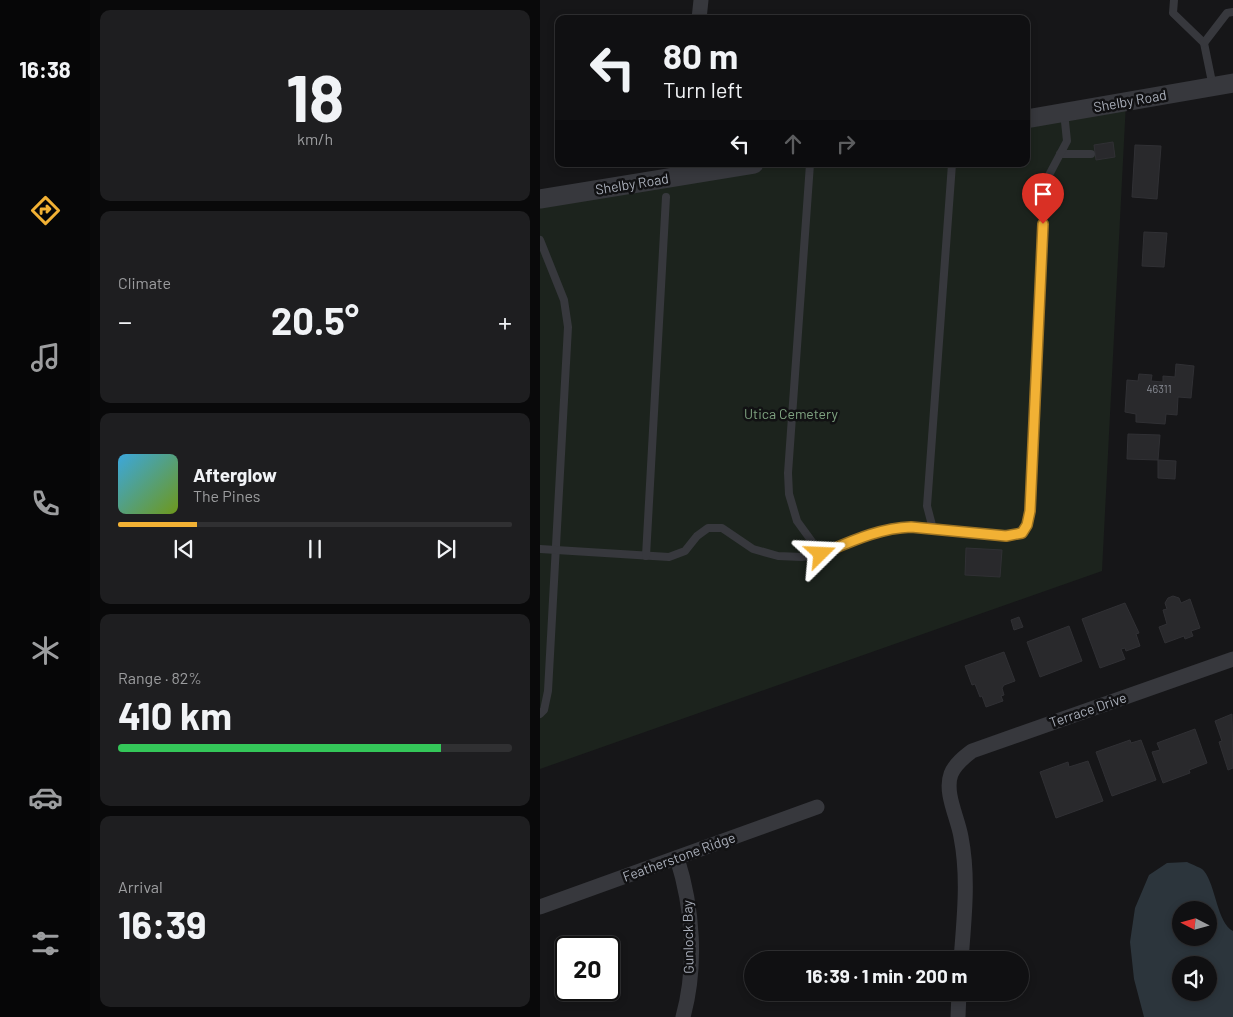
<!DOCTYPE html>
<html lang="en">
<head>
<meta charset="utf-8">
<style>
	:root { --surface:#101012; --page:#1e1e20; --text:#f1f3f6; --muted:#9c9d9f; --line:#303032; --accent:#f2b134 }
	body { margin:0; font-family:Barlow,sans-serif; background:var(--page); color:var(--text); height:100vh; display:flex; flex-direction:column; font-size:19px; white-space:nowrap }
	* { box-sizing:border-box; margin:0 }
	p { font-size:16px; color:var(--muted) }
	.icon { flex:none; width:28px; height:28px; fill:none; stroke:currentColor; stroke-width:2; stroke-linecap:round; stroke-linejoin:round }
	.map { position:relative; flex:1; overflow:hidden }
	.side { display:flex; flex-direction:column; gap:10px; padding:10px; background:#09090a; width:450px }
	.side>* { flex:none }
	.banner { position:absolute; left:15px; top:15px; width:475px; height:152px; border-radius:10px; box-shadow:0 2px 8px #0003,0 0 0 1px var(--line); background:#101012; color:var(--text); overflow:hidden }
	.needle { width:32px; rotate:276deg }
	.buttons { position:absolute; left:632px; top:901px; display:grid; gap:10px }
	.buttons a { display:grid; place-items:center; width:45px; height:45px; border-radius:50%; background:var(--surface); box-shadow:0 2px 8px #0003,0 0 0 1px var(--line); font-size:25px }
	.speed { position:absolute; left:15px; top:936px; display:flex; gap:10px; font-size:25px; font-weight:700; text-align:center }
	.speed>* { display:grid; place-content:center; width:65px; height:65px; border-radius:50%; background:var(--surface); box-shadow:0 2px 8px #0003,0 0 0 1px var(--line); line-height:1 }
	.speed .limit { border:2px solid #111; border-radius:8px; background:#fff; color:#111 }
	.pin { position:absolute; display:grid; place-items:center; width:42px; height:42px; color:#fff; margin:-51px -21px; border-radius:50% 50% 50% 0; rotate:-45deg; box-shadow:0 0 5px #0007 }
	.pin .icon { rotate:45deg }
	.me { position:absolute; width:55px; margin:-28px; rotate:69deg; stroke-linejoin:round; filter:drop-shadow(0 0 4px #0008) }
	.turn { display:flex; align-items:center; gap:18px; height:105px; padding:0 25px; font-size:22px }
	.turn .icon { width:65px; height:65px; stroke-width:2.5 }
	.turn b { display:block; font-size:35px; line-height:42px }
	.lanes { display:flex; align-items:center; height:48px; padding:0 25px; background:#0003; justify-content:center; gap:25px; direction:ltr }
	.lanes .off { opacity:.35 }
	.big { font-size:38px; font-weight:700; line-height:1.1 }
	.side .widget { flex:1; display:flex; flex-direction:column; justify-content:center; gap:8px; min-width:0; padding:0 18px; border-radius:10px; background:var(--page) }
	.side .dial { align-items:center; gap:0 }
	.dial b { font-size:65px; line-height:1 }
	.song { display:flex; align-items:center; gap:15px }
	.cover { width:60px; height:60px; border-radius:8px; background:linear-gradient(135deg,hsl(200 70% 55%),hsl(80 70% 35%)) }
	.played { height:5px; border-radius:2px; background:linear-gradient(90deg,var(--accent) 20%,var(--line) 20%) }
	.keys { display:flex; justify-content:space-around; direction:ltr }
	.heat { display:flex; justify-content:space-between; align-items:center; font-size:28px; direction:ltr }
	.charge { height:8px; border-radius:4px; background:linear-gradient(90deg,#34c759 82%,var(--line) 0) }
	.trip { position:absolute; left:204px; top:951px; width:285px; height:50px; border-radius:25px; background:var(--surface); box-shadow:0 2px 8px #0003,0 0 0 1px var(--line); font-weight:700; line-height:50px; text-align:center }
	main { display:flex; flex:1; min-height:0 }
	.menu { display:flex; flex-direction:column; width:90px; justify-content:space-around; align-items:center; background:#060607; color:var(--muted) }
	.menu .icon { width:35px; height:35px }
	.menu .active { color:var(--accent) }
	.menu b { font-size:22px; color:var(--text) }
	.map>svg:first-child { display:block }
</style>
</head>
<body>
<main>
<nav class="menu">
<b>16:38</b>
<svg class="icon active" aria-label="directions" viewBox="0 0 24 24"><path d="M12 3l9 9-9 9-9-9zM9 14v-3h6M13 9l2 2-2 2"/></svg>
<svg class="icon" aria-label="music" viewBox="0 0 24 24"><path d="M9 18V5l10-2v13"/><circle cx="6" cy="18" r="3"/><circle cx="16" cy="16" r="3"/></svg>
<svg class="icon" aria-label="phone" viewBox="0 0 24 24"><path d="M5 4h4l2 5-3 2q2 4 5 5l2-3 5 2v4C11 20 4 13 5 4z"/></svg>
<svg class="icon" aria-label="climate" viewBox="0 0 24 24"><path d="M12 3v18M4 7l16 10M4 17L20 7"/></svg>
<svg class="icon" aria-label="car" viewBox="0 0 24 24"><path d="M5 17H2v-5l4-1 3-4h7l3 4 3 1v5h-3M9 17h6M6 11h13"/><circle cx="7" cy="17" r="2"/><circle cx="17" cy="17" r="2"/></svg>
<svg class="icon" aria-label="filters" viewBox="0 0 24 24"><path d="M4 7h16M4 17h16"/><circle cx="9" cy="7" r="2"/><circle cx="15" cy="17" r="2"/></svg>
</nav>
<section class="side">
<div class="widget dial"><b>18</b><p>km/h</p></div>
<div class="widget"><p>Climate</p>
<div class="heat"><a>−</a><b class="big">20.5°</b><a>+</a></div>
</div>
<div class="widget">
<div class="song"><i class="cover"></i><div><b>Afterglow</b><p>The Pines</p></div></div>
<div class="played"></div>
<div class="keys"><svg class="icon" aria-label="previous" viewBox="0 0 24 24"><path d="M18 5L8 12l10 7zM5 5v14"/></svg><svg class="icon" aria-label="pause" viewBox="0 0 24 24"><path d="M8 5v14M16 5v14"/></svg><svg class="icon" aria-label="next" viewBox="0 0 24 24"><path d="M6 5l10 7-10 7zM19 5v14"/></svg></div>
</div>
<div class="widget"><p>Range · 82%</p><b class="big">410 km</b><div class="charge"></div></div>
<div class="widget"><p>Arrival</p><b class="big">16:39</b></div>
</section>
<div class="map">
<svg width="693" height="1017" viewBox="0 0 693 1017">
	<rect width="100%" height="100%" fill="#161618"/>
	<polygon fill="#1c231d" points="586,102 562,571 0,769 0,199 214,164 486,164 486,119"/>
	<path fill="#2c353c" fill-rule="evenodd" d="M647 862C652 865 661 867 664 871 676 886 677 923 693 931V1017H604L594 979 590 942 595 908 609 875 627 863ZM641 910H669V938H641ZM641 965H669V992H641Z"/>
	<g fill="#29292c" stroke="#303034">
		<polygon points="573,142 575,157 556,160 554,145"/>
		<polygon points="595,145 621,146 617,199 592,197"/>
		<polygon points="604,232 627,233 624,267 602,266"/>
		<polygon points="636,364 654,366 651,398 638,397 637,415 626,414 625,424 596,422 596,414 585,412 587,380 598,381 599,374 612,375 611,381 623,382 623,376 635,377"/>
		<polygon points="588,434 620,435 618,460 587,459"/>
		<polygon points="618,460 636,461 635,479 618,478"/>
		<polygon points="426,548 462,550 460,577 425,575"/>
		<polygon points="633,596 639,598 641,603 650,599 660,628 651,631 653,636 645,639 644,636 625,643 619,627 627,624 623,610 627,609 625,603 628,598"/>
		<polygon points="585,603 599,633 596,634 600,646 586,651 585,648 581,649 585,659 560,668 542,619"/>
		<polygon points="479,617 483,627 474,630 471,620"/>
		<polygon points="529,626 542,661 500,677 487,642"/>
		<polygon points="464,652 475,681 464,685 462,688 464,695 461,696 463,701 446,707 442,696 440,697 435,684 432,685 425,666"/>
		<polygon points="692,714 693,768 688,770 679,742 682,741 675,721"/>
		<polygon points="655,729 667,763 649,770 650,773 623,783 612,752 620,750 617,743"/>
		<polygon points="590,740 591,743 601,740 616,780 572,796 556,752"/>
		<polygon points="548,761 563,801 516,818 500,772 528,762 529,767"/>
	</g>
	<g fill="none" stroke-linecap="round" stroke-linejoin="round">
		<g stroke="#37383d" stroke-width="8">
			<polyline points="634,0 633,13 664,43 673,87"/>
			<polyline points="664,43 687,13 693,12"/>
			<polyline points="520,154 551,154"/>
			<polyline points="270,164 248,473 249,494 257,521 281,554"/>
			<polyline points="0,240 24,300 28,327 8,691 4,710 0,714"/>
			<polyline points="393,529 387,506 412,164"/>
			<polyline points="0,549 129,557 145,551 157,536 168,528 182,528 213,549 238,556 262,557 281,554 335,532 356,527 371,527 466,536 482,533 487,525 490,511 504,205 509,175 527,141 524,112"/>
			<polyline points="106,556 126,197"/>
		</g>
		<g stroke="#37383d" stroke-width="15">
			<polyline points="159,19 161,0"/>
			<path d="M137 858C153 908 157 966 143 1017"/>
			<polyline points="0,907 277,807"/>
			<path d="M421 960C424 919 429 878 421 837 418 818 404 793 411 774 415 764 424 757 432 751L693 659"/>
			<polyline points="418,1017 419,992"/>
		</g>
		<g stroke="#37383d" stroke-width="19">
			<polyline points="486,119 693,83"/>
			<polyline points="0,199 214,164"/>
		</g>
	</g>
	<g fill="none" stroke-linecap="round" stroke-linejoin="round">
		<g stroke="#9d7322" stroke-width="12">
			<path id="route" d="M281 554C310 542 339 528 371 527L466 536 482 533 487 525 490 511 503 224"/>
		</g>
		<use href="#route" stroke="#f2b134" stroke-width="9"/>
	</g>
	<g text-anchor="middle" stroke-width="5" stroke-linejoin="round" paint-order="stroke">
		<g font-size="11" fill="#888b94">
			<text x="619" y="393">46311</text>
		</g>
		<g font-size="14" fill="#a8adb8" stroke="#111113">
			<text transform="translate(590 101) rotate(-10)" y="5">Shelby Road</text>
			<text transform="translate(92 184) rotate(-9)" y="5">Shelby Road</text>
			<text transform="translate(548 710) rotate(-19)" y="5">Terrace Drive</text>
			<text transform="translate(139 857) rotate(-20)" y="5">Featherstone Ridge</text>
			<text transform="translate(148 937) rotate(-91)" y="5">Gunlock Bay</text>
		</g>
		<g font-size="14" fill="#7fa381" stroke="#111113">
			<text x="251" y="419">Utica Cemetery</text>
		</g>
	</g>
</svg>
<div class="buttons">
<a><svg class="needle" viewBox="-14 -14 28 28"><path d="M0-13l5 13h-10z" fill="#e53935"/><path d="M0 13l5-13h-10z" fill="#9c9d9f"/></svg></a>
<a><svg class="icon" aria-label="sound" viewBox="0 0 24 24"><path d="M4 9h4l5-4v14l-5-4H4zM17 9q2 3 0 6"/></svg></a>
</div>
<div class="speed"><div class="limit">20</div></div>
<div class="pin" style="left:503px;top:224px;background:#d93025"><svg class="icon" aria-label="arrive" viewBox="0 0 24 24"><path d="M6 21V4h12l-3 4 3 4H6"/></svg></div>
<svg class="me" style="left:281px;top:554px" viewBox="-20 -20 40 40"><path d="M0-17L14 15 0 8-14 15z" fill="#f2b134" stroke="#fff" stroke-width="4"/></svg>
<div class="trip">16:39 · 1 min · 200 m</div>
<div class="banner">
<div class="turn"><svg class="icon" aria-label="left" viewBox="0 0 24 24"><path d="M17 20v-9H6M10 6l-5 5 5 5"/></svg><div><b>80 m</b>Turn left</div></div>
<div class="lanes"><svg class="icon" aria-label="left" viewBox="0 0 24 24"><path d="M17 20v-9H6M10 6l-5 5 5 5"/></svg><svg class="icon off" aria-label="ahead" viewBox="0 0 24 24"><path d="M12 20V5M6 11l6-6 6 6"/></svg><svg class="icon off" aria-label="right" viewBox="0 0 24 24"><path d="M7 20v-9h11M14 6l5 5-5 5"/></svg></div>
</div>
</div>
</main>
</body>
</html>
